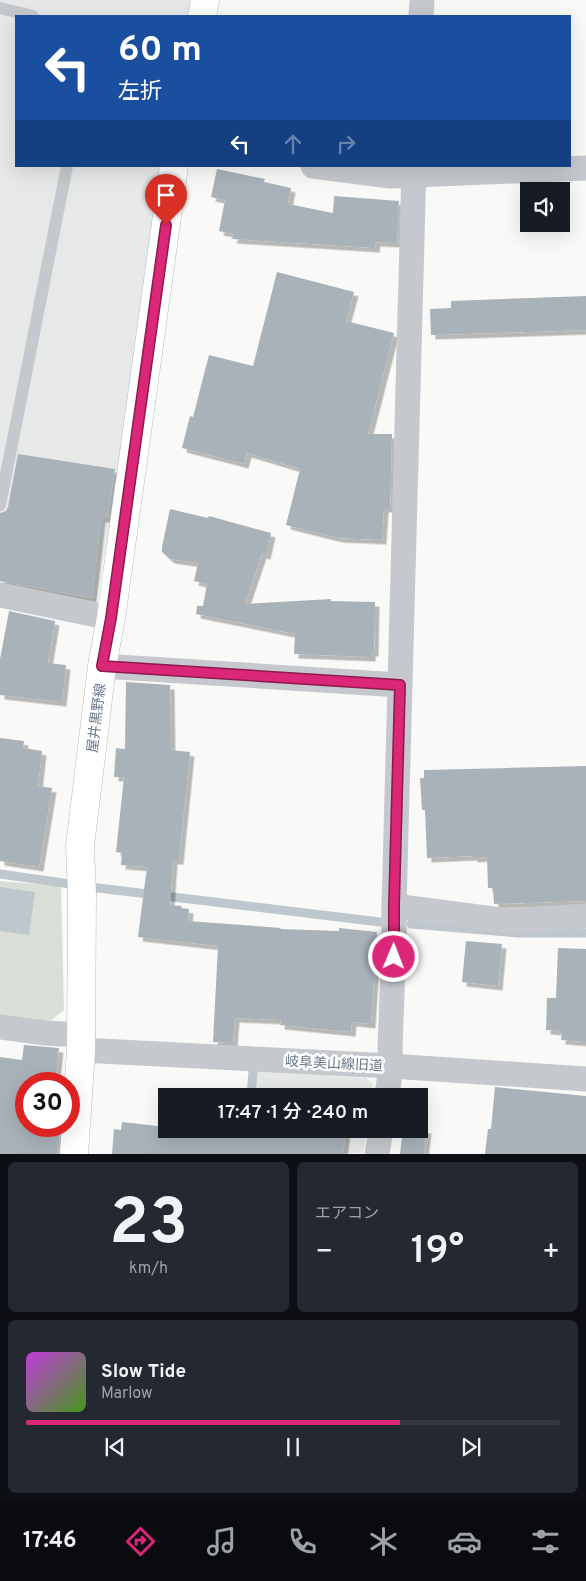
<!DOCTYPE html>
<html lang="ja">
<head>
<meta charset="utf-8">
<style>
	:root { --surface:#171b24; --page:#242831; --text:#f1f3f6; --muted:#9ea1a6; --line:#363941; --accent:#db2777 }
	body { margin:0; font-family:Overpass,"Noto Sans JP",sans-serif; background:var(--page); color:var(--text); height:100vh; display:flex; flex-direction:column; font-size:19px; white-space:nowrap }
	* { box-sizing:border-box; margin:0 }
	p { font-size:16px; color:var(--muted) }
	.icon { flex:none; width:28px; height:28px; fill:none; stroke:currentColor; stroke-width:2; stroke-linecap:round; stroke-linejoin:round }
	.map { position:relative; height:1154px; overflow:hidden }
	.side { display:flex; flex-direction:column; gap:8px; padding:8px; background:#0d0f14; flex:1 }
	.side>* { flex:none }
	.hud { position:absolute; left:15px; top:15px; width:556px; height:152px; border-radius:0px; box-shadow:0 5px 20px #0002; background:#1a4fa0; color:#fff; overflow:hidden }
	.tools { position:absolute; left:520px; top:182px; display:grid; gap:10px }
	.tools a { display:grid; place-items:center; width:50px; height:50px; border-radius:0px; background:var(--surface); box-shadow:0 5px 20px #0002; font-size:25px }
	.speed { position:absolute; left:15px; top:1072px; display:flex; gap:10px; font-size:25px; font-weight:700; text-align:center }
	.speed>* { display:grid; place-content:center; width:65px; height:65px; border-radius:50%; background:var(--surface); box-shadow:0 5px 20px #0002; line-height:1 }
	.speed .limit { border:8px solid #d22; background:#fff; color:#111 }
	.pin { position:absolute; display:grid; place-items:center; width:42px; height:42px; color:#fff; margin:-51px -21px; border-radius:50% 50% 50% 0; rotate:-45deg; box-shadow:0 0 5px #0007 }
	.pin .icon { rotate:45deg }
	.me { position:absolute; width:55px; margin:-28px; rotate:1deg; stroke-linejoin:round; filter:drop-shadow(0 0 4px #0008) }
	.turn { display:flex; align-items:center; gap:18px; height:105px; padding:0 20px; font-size:22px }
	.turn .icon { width:65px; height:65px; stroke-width:2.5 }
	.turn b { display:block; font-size:35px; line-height:42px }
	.lanes { display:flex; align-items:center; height:48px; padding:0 20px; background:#0003; justify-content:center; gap:25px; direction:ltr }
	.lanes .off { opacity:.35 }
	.big { font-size:38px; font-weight:600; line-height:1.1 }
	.side .tile { flex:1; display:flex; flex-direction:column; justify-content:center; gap:8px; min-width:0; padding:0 18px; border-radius:8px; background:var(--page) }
	.side .dial { align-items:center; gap:0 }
	.dial b { font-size:65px; line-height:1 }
	.song { display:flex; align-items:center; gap:15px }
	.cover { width:60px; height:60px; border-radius:8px; background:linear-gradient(135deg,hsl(290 70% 55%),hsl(100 70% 35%)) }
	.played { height:5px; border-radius:2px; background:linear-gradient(90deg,var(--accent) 70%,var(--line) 70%) }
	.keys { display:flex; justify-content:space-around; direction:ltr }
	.heat { display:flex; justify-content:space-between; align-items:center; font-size:28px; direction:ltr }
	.side .tiles { flex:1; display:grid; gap:8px; grid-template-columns:1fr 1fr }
	.tile:last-child { grid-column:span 2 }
	.trip { position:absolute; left:158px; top:1088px; width:270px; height:50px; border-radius:0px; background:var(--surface); box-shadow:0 5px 20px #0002; font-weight:600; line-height:50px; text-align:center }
	.tab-bar { display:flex; height:80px; justify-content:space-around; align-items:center; background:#090b0e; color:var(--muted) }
	.tab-bar .icon { width:35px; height:35px }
	.tab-bar .active { color:var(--accent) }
	.tab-bar b { font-size:22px; color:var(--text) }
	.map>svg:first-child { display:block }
</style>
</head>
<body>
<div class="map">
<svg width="586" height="1154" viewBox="0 0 586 1154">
	<defs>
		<filter id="shadow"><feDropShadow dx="4.5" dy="4.5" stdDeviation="0" flood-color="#0004"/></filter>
	</defs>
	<rect width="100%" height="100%" fill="#f9faf7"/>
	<g fill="#e7e9e8">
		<polygon points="0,0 199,0 196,16 16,16 16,166 171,166 96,604 0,585"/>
		<polygon points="257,1070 366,1078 373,1084 371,1096 254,1096"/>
		<polygon points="250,1129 367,1129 363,1153 247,1154"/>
	</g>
	<polygon fill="#d9dfd6" points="0,881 61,886 64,1010 44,1026 0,1021"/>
	<polygon fill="#bdc7cd" points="0,887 35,892 29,935 0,931"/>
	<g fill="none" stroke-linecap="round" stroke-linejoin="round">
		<g stroke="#bdc7cd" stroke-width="9">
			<polyline points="0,874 98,888 380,922"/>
			<polyline points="411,924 518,933 586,933"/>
			<polyline points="251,1096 253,1071"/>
		</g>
	</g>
	<g fill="#a9b2b9" filter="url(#shadow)">
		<polygon points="217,169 265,179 264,182 291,188 288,204 333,213 334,196 399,201 397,243 376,242 375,248 232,239 234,234 219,231 225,200 211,197"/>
		<polygon points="277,272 354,292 346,321 394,333 368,434 392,434 390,508 384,508 382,540 338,538 286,525 300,469 247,453 244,464 182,448 190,416 193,417 209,355 253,366"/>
		<polygon points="586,296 586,330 431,335 430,309 451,308 451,301"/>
		<polygon points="18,454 115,469 107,518 101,518 92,598 0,581 0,513 6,511 8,507"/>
		<polygon points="170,509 208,518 209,516 271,533 266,555 262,554 245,604 331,599 331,601 375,602 374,652 371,652 371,657 294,654 295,634 196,614 197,606 203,606 207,584 194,581 198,563 170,559 162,552 162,547"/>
		<polygon points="9,611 55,621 48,663 66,665 62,702 0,695 0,659"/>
		<polygon points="126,682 170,685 171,750 190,752 179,860 173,860 170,905 182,906 181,908 189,909 188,921 281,928 280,929 339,931 339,928 377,932 371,1024 352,1022 351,1032 280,1025 281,1020 235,1018 233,1043 213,1042 218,946 138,937 147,867 121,865 122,853 116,852 124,777 114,777 116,748 125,749"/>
		<polygon points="0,738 24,741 23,748 42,751 38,786 52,788 39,867 0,861"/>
		<polygon points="586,766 586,901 494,904 493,888 488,888 487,857 473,858 473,856 427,858 425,810 422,810 420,778 424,778 424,770"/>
		<polygon points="466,941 502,944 498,986 462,982"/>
		<polygon points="558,948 586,949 586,1042 561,1040 562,1031 546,1030 547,998 556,998"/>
		<polygon points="24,1045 59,1048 55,1084 26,1084 26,1126 49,1126 60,1128 58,1154 0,1154 0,1057 22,1060"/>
		<polygon points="495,1087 586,1096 586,1154 485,1154 488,1129 491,1129"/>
		<polygon points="122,1122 166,1127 166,1129 346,1129 343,1154 112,1154 114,1129 121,1130"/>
		<polygon points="403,1129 427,1129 424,1154 400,1154"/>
	</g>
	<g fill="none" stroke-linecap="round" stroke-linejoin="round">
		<g stroke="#b5bbc0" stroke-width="29">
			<g id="secondary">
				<polyline points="202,16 205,0"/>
				<polyline points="74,1154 81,1050 82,894 80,846 102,666 111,618 174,166"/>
			</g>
		</g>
		<g stroke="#c5c9cd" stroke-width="12">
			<polyline points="0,8 33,16"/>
			<polyline points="0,505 67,166"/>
		</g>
		<g stroke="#c5c9cd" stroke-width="25">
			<polyline points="421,16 422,0"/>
			<polyline points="313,166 390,176 586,168"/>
			<polyline points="0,595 111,618"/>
			<polyline points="102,666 400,685"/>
			<polyline points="394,906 510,921 586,916"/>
			<polyline points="0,1027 45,1033 82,1035"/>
			<polyline points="81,1050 391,1066 586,1079"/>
			<polyline points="387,1096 391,1066 390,1048 394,939 394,906 414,166"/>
			<polyline points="377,1154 381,1129"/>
		</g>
		<use href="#secondary" stroke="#fff" stroke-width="28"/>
	</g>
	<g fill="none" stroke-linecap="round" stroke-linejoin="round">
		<g stroke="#8e194d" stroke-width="12">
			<polyline id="route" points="166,225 111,618 102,666 400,685 394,906 394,957"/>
		</g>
		<use href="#route" stroke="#db2777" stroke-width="9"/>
	</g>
	<g text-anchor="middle" stroke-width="5" stroke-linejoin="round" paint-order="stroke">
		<g font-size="14" fill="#687889" stroke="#fff">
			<text transform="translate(96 718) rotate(-83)" y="5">屋井黒野線</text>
			<text transform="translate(334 1063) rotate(3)" y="5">岐阜美山線旧道</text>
		</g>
	</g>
</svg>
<div class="tools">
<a><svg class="icon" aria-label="sound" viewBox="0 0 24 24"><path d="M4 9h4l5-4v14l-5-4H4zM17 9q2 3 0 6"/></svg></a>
</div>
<div class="speed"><div class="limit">30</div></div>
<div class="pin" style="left:166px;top:225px;background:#d93025"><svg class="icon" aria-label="arrive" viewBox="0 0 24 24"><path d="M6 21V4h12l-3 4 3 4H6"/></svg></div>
<svg class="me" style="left:394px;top:957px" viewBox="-20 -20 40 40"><circle r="17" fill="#db2777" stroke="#fff" stroke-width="3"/><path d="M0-11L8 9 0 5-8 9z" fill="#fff"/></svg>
<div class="trip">17:47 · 1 分 · 240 m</div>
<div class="hud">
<div class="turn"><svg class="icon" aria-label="left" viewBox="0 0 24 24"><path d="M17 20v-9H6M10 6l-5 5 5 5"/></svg><div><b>60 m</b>左折</div></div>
<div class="lanes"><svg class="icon" aria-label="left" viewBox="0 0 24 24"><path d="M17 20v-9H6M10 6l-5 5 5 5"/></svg><svg class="icon off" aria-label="ahead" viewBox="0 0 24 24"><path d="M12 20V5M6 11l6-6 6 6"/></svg><svg class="icon off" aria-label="right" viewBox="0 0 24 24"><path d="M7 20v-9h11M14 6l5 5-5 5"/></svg></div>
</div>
</div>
<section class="side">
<div class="tiles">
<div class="tile dial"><b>23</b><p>km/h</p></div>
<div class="tile"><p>エアコン</p>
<div class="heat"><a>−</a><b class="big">19°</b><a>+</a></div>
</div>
<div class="tile">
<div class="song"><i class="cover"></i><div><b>Slow Tide</b><p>Marlow</p></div></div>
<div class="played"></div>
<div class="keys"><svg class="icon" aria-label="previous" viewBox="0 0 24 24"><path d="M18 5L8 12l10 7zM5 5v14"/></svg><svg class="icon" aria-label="pause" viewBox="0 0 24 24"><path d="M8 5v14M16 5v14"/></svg><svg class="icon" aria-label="next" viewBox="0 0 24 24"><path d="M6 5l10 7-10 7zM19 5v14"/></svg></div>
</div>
</div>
</section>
<nav class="tab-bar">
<b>17:46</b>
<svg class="icon active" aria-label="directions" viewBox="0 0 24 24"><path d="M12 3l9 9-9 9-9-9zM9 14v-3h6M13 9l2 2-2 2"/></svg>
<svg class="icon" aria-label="music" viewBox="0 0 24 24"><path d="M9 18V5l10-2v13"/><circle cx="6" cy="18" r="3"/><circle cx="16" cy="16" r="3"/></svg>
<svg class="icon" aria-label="phone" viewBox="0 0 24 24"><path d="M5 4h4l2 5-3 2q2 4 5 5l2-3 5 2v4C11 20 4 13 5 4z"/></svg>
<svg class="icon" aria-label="climate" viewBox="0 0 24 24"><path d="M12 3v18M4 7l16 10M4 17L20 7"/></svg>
<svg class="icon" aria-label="car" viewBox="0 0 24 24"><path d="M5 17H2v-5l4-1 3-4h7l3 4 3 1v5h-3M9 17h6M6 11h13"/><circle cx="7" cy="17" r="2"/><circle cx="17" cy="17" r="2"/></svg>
<svg class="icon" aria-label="filters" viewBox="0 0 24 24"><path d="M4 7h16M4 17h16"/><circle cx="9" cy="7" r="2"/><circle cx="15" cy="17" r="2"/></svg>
</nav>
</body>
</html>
